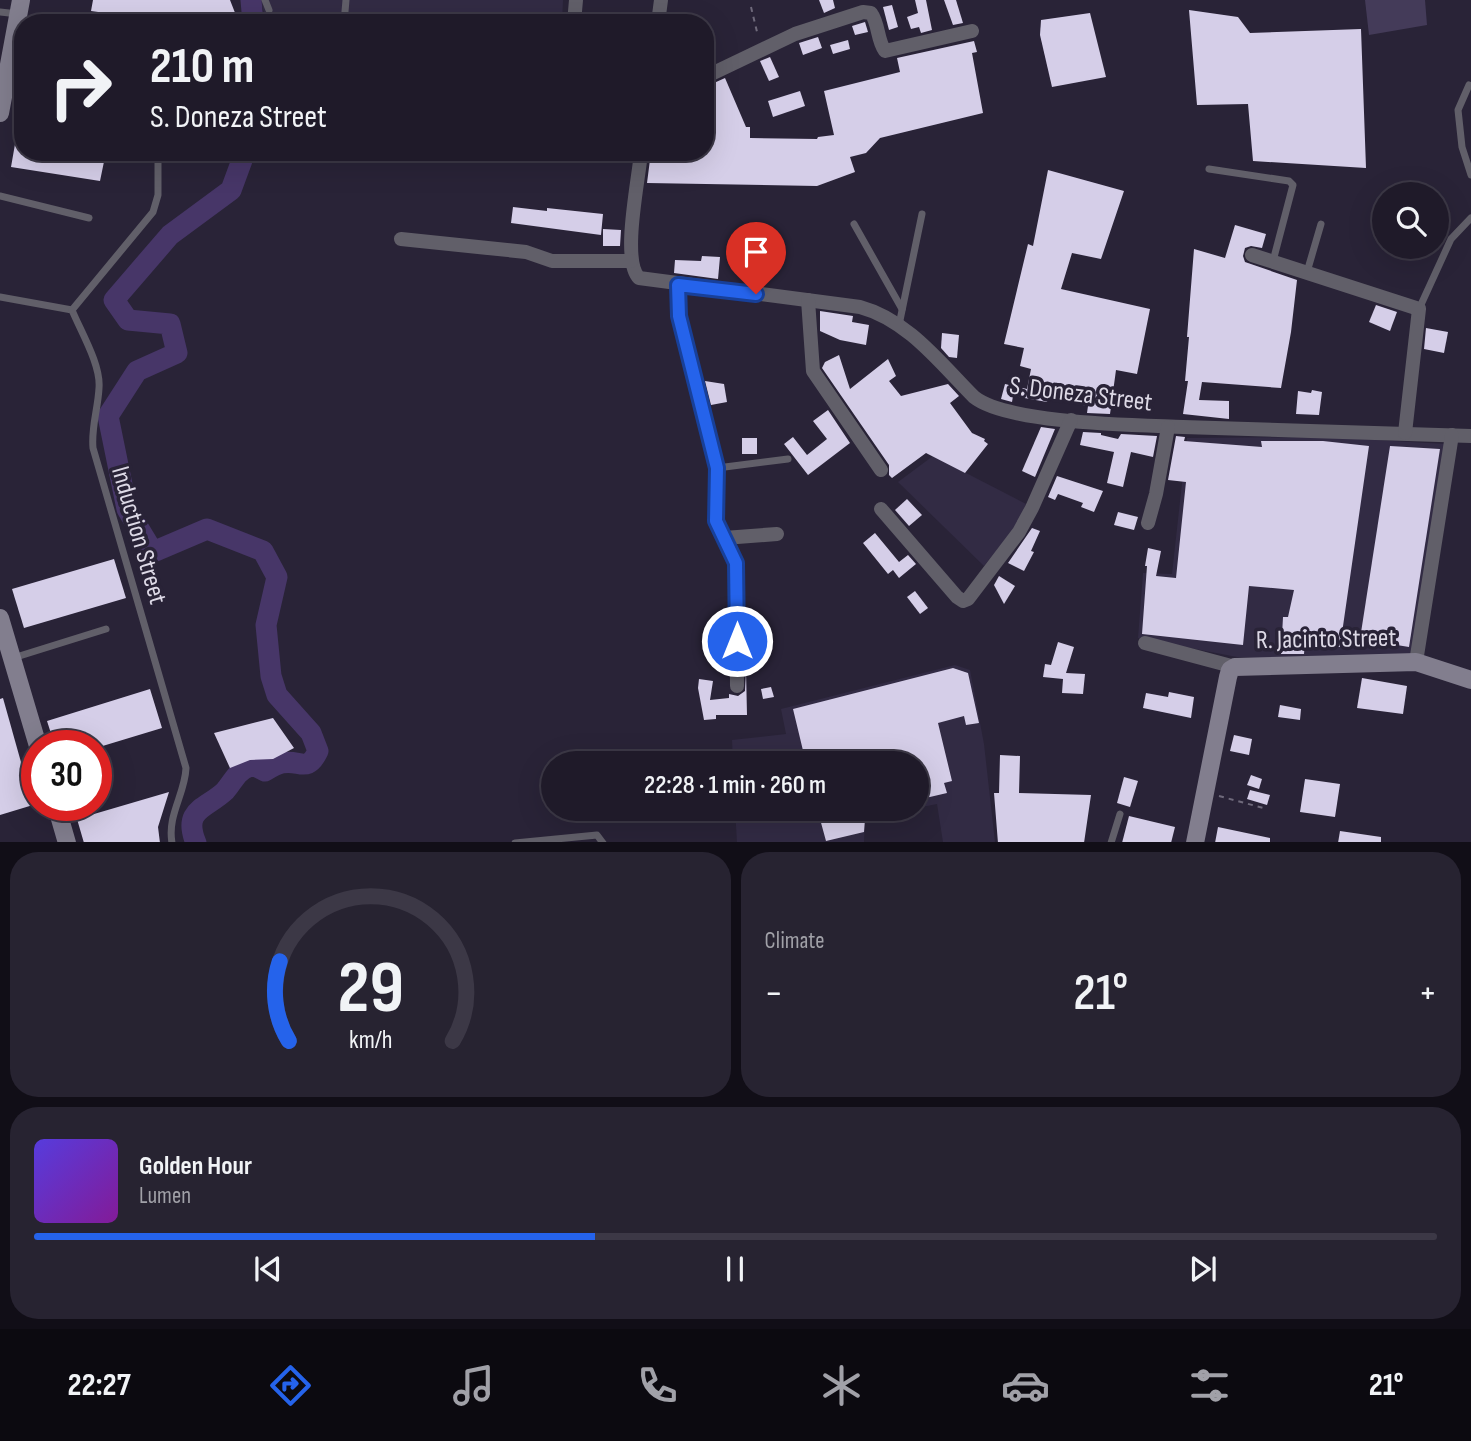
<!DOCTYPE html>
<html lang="en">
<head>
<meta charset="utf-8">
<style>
	:root { --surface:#1f1a29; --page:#272331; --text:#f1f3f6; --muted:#a1a1a8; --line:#3c3846; --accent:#2563eb }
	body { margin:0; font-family:"Sofia Sans Condensed",sans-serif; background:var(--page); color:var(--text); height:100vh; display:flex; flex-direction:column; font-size:26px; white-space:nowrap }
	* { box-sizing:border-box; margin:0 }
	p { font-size:23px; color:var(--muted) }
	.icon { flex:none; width:38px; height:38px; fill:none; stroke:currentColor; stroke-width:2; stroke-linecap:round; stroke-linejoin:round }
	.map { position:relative; height:842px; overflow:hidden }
	.drawer { display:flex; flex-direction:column; gap:10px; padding:10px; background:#110e17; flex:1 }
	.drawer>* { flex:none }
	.guide { position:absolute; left:14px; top:14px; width:700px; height:147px; border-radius:28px; box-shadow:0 7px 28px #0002,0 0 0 2px var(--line); background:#1f1a29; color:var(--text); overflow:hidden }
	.fabs { position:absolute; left:1372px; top:182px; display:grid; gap:14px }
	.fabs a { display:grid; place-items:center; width:77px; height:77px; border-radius:50%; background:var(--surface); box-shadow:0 7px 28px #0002,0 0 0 2px var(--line); font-size:35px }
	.speed { position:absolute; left:21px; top:730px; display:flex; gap:14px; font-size:35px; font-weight:700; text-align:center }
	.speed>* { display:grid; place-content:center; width:91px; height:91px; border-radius:50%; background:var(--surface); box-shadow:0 7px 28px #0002,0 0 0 2px var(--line); line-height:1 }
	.speed .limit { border:10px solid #d22; background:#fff; color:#111 }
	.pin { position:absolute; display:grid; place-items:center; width:60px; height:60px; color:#fff; margin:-72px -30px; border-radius:50% 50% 50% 0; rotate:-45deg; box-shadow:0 0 7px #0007 }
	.pin .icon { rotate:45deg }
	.me { position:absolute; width:77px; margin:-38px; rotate:0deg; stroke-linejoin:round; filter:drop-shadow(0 0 5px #0008) }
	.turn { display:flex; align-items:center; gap:24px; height:147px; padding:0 21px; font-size:32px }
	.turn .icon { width:91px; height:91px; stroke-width:2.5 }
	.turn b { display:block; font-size:49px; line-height:60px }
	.big { font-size:52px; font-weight:600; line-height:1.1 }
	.drawer .card { flex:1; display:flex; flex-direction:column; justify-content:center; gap:10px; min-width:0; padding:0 24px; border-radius:28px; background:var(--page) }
	.drawer .dial { align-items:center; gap:0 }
	.dial svg { height:182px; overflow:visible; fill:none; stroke:var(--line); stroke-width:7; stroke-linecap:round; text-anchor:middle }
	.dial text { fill:var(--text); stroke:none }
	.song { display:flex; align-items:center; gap:21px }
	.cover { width:84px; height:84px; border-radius:10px; background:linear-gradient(135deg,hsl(250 70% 55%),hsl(290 70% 35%)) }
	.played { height:7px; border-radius:4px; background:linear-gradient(90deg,var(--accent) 40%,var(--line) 40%) }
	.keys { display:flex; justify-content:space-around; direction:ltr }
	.heat { display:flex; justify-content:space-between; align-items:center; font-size:38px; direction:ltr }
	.drawer .tiles { flex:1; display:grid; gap:10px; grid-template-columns:1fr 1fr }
	.card:last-child { grid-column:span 2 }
	.trip { position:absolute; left:541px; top:751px; width:388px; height:70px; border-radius:35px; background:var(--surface); box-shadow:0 7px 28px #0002,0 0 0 2px var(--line); font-weight:600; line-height:70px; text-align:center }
	.menu { display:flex; height:112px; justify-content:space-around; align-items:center; background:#0c0a10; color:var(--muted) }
	.menu .icon { width:49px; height:49px }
	.menu .on { color:var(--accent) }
	.menu b { font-size:32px; color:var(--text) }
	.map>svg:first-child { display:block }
</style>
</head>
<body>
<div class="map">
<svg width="1471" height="843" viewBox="0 0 1471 843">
	<rect width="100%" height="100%" fill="#292337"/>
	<g fill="#322b44">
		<polygon points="261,0 563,0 562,23 266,23"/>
		<polygon points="1322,437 1447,444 1414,654 1309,660 1237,657 1138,638 1143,573 1172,574 1187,438"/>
		<polygon points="933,456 1026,504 1016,526 984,566 898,482"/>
		<polygon points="955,665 970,670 984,744 995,842 943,842 937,804 917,808 917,763 733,763 732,740 786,734 781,709"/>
		<polygon points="735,808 917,808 865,819 864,842 737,843"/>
	</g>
	<polygon fill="#443b59" points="1365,0 1425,0 1427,25 1369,35"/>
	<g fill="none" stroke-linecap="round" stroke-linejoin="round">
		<g stroke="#473668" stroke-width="21">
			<polyline points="251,0 253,23"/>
			<path d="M196 843C182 809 206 809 225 791 236 778 235 772 253 765L265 771C270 768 277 764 282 763 300 759 307 774 318 751L311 733 277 695 271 676 266 625 277 577 263 551 207 529 153 552 127 509 108 416 137 371 177 353 170 324 128 320 114 300 170 235 231 190 245 152"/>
		</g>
	</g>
	<g fill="#d5cee8">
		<polygon points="93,0 230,0 239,23 133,23 134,17 91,11"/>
		<polygon points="819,0 833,0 835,8 824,13"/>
		<polygon points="915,0 926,0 932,30 921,33 919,27 911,29 907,17 918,13"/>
		<polygon points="944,0 956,0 963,23 953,25"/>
		<polygon points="892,5 898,27 889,30 883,7"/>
		<polygon points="1189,10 1238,17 1250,33 1361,29 1366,168 1253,161 1248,104 1197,105"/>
		<polygon points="1090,13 1106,77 1052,87 1040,35 1041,20"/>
		<polygon points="865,22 868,32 855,35 852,26"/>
		<polygon points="818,37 822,48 803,55 799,43"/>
		<polygon points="848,40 850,49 833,54 830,45"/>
		<polygon points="974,41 977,52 972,53 983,113 880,138 866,153 850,157 855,172 817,186 647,183 651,152 705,152 705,87 725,78 746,127 750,127 750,138 817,139 818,137 834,135 824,91 900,72 897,58"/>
		<polygon points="770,57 779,77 769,81 760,61"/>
		<polygon points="800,91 805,106 773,117 768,101"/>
		<polygon points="18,127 23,128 23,152 106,152 100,181 11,167"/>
		<polygon points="1048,170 1124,191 1101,259 1072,253 1061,289 1150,309 1137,374 1116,370 1110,414 1087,413 1088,406 1048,399 1047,402 1013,396 1012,402 1001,399 1005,384 1027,389 1031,369 1020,366 1024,348 1004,344 1028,244 1033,246"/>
		<polygon points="513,207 547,211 547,208 603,214 601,235 511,223"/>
		<polygon points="1235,225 1266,234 1262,248 1251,246 1245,248 1243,256 1245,262 1297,280 1291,332 1281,388 1202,382 1199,400 1229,401 1229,419 1183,414 1188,381 1185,381 1189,337 1187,337 1194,249 1225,258"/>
		<polygon points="603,229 621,230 620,246 603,246"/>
		<polygon points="702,256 720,257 718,279 674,273 675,260 701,261"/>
		<polygon points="1376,305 1397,312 1390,331 1369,322"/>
		<polygon points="820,311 853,316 852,322 869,325 866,345 840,340 820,331"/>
		<polygon points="1426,328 1448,332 1444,353 1424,349"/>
		<polygon points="942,333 959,335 957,358 949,357 941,348"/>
		<polygon points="839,355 850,389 888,359 896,376 889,381 901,396 948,384 959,396 950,403 972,433 985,439 984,441 988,444 965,473 926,453 892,478 889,475 889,465 822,368 825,362"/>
		<polygon points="705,381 724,384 727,402 711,405"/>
		<polygon points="1312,390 1322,392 1319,415 1296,414 1298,391 1311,393"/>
		<polygon points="828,410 850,443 808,475 784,444 793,437 807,455 827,439 813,421"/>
		<polygon points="1041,427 1055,429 1035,477 1022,471"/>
		<polygon points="1083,432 1101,433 1101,435 1118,439 1121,434 1157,436 1153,457 1131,452 1123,487 1107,483 1114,452 1080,445"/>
		<polygon points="1176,436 1185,437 1184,441 1262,447 1261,441 1323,441 1369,446 1340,647 1305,641 1304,654 1281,654 1283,617 1288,617 1294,590 1249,586 1243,645 1142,634 1147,566 1145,566 1148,548 1161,551 1156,576 1176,578 1186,482 1168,480"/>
		<rect x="742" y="438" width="15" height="16"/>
		<polygon points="1390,446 1440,449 1409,647 1360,639"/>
		<polygon points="1057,476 1103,491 1094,512 1081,507 1083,503 1058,494 1055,500 1048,497"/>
		<polygon points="907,499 922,515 909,526 895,510"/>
		<polygon points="1118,512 1138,517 1134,530 1114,525"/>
		<polygon points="1032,528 1040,531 1031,551 1034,552 1024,571 1008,563"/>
		<polygon points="875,533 899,562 908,555 916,564 899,578 893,570 888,574 863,543"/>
		<polygon points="114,559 126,598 24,628 12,589"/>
		<polygon points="999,576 1015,586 1004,604 994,585"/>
		<polygon points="915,591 928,608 920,614 907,597"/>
		<polygon points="762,627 764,639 751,640 749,628"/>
		<polygon points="1058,642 1074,647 1066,673 1085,674 1083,694 1062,693 1063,679 1043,677 1045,664 1051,665"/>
		<polygon points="953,668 968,673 979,723 966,725 964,716 938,723 952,781 944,783 947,793 917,800 917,763 806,763 793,709"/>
		<polygon points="746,670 747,715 716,715 716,719 704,720 698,688 699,679 713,681 710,700 729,698 729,694 738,696 745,691"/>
		<polygon points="1362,678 1407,686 1403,714 1357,708"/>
		<polygon points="771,687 774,697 763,699 761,689"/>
		<polygon points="150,689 162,728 96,748 96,746 55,746 47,721"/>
		<polygon points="1169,692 1194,697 1191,718 1143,708 1146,693 1168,697"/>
		<polygon points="3,698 33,805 0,815 0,699"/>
		<polygon points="1280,705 1301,709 1300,720 1278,717"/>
		<polygon points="273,718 294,748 273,759 250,760 230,768 214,733"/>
		<polygon points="1234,735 1252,739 1249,755 1230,751"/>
		<polygon points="1000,755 1020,756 1019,793 1091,795 1084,843 998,843 994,793 999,793"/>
		<polygon points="1251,775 1262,779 1259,789 1247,785"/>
		<polygon points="1124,777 1138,781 1130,807 1117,803"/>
		<polygon points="1305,779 1340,784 1335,817 1300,812"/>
		<polygon points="1250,790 1270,795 1267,805 1247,799"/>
		<polygon points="169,792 158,827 160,843 84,843 77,819"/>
		<polygon points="817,808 895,808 896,812 865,819 864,832 826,841"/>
		<polygon points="1129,816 1175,827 1171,843 1122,843"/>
		<polygon points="1218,827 1270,838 1270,843 1215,843"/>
		<polygon points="1340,831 1381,837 1381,843 1338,843"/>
	</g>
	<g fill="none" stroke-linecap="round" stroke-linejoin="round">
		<g stroke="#6f6a7b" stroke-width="2" stroke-dasharray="5 5" stroke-linecap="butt">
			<polyline points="751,7 758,36"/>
			<polyline points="1219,796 1267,809"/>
		</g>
		<g stroke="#615f69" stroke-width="7">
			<polyline points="265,0 269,10"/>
			<polyline points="0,12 18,14"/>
			<polyline points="344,23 346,0"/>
			<polyline points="1469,85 1458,110 1462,147 1471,175"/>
			<polyline points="579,152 641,159"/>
			<polyline points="1209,169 1289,181 1293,185 1273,261"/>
			<polyline points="0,196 89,218"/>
			<polyline points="854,224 902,309"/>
			<polyline points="1307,272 1321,224"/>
			<polyline points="0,297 72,310"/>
			<polyline points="1419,309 1451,239 1471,218"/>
			<path d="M72 310C81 332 101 365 99 388 98 409 91 427 93 448L186 768C185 794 167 815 172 843"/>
			<polyline points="72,310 153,212 158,195 158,152"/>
			<polyline points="899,325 922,214"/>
			<polyline points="717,468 788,459"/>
			<polyline points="13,658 106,629"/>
			<polyline points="515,843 597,835 603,843"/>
			<polyline points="1111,843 1120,814"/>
		</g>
		<g stroke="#615f69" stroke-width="14">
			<polyline points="574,23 576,0"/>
			<polyline points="658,23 661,0"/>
			<path d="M705 77 795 34 863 12 871 13C879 24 877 40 885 51L972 31"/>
			<path d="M641 152C639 179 621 260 639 278L860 307C908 320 940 363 974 397 1008 424 1137 425 1183 427 1279 430 1375 433 1471 436"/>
			<polyline points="401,239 526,252 552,261 631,261"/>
			<polyline points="1252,255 1419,309 1405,433"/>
			<polyline points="678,285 679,315 718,473 716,521 736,563 737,686"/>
			<polyline points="808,300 813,371 881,470"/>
			<polyline points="881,509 957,597 963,601 968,599 1019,532 1032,508 1071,420"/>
			<polyline points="1148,523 1156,494 1168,427"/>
			<polyline points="724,538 777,534"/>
			<polyline points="1145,643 1235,667"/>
			<polyline points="1416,662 1452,435"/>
		</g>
		<g stroke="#827e8e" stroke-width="18">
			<polyline points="0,113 21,0"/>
			<polyline points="0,618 38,746"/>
			<polyline points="56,805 67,843"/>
			<polyline points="1195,843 1228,677 1230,670 1235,667 1416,662 1471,680"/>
		</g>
	</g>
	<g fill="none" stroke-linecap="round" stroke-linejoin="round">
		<g stroke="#184099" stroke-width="18">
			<polyline id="route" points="737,641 736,563 716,521 717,468 679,316 678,285 756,294"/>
		</g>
		<use href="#route" stroke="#2563eb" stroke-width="12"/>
	</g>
	<g text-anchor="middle" stroke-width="7" stroke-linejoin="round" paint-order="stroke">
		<g font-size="26" fill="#ddd9e6" stroke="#292337">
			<text transform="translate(1081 393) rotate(7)" y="9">S. Doneza Street</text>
			<text transform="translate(140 535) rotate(74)" y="9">Induction Street</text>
			<text transform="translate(1326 638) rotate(-1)" y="9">R. Jacinto Street</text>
		</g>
	</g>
</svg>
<div class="fabs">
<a><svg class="icon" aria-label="search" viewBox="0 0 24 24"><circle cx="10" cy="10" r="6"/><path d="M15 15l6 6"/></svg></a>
</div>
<div class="speed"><div class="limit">30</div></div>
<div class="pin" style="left:756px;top:294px;background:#d93025"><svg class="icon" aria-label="arrive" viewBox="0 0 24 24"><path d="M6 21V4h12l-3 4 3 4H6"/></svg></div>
<svg class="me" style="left:737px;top:641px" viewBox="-20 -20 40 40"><circle r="17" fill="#2563eb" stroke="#fff" stroke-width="3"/><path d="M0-11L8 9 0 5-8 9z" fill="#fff"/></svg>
<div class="trip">22:28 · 1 min · 260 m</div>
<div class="guide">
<div class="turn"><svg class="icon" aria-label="right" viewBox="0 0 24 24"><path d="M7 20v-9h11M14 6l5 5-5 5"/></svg><div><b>210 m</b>S. Doneza Street</div></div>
</div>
</div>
<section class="drawer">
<div class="tiles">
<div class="card dial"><svg viewBox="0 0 100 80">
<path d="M14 69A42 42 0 1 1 86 69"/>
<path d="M14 69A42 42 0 0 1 10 34" stroke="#2563eb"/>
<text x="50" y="56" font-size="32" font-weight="700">29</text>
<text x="50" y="72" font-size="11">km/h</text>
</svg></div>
<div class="card"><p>Climate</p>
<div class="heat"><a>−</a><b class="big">21°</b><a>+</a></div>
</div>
<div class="card">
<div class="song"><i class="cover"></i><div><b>Golden Hour</b><p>Lumen</p></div></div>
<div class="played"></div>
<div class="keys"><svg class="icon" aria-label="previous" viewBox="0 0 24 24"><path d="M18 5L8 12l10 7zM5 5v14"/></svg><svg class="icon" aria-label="pause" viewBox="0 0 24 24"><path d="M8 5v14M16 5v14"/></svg><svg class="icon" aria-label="next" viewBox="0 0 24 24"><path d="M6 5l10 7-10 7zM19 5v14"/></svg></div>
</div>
</div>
</section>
<nav class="menu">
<b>22:27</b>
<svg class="icon on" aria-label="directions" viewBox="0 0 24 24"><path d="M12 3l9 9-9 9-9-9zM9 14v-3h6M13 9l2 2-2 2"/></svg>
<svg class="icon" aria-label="music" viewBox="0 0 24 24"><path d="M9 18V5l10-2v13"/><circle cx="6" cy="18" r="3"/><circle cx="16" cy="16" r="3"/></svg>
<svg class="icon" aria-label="phone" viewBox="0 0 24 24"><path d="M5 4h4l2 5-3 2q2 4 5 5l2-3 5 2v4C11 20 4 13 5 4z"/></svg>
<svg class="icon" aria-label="climate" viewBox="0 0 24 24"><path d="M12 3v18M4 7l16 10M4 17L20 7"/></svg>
<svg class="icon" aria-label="car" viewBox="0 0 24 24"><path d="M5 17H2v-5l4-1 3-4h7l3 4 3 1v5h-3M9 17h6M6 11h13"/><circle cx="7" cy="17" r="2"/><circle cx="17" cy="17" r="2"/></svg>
<svg class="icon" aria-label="filters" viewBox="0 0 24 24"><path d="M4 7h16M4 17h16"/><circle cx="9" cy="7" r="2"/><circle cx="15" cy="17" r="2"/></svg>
<b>21°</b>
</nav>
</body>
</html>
